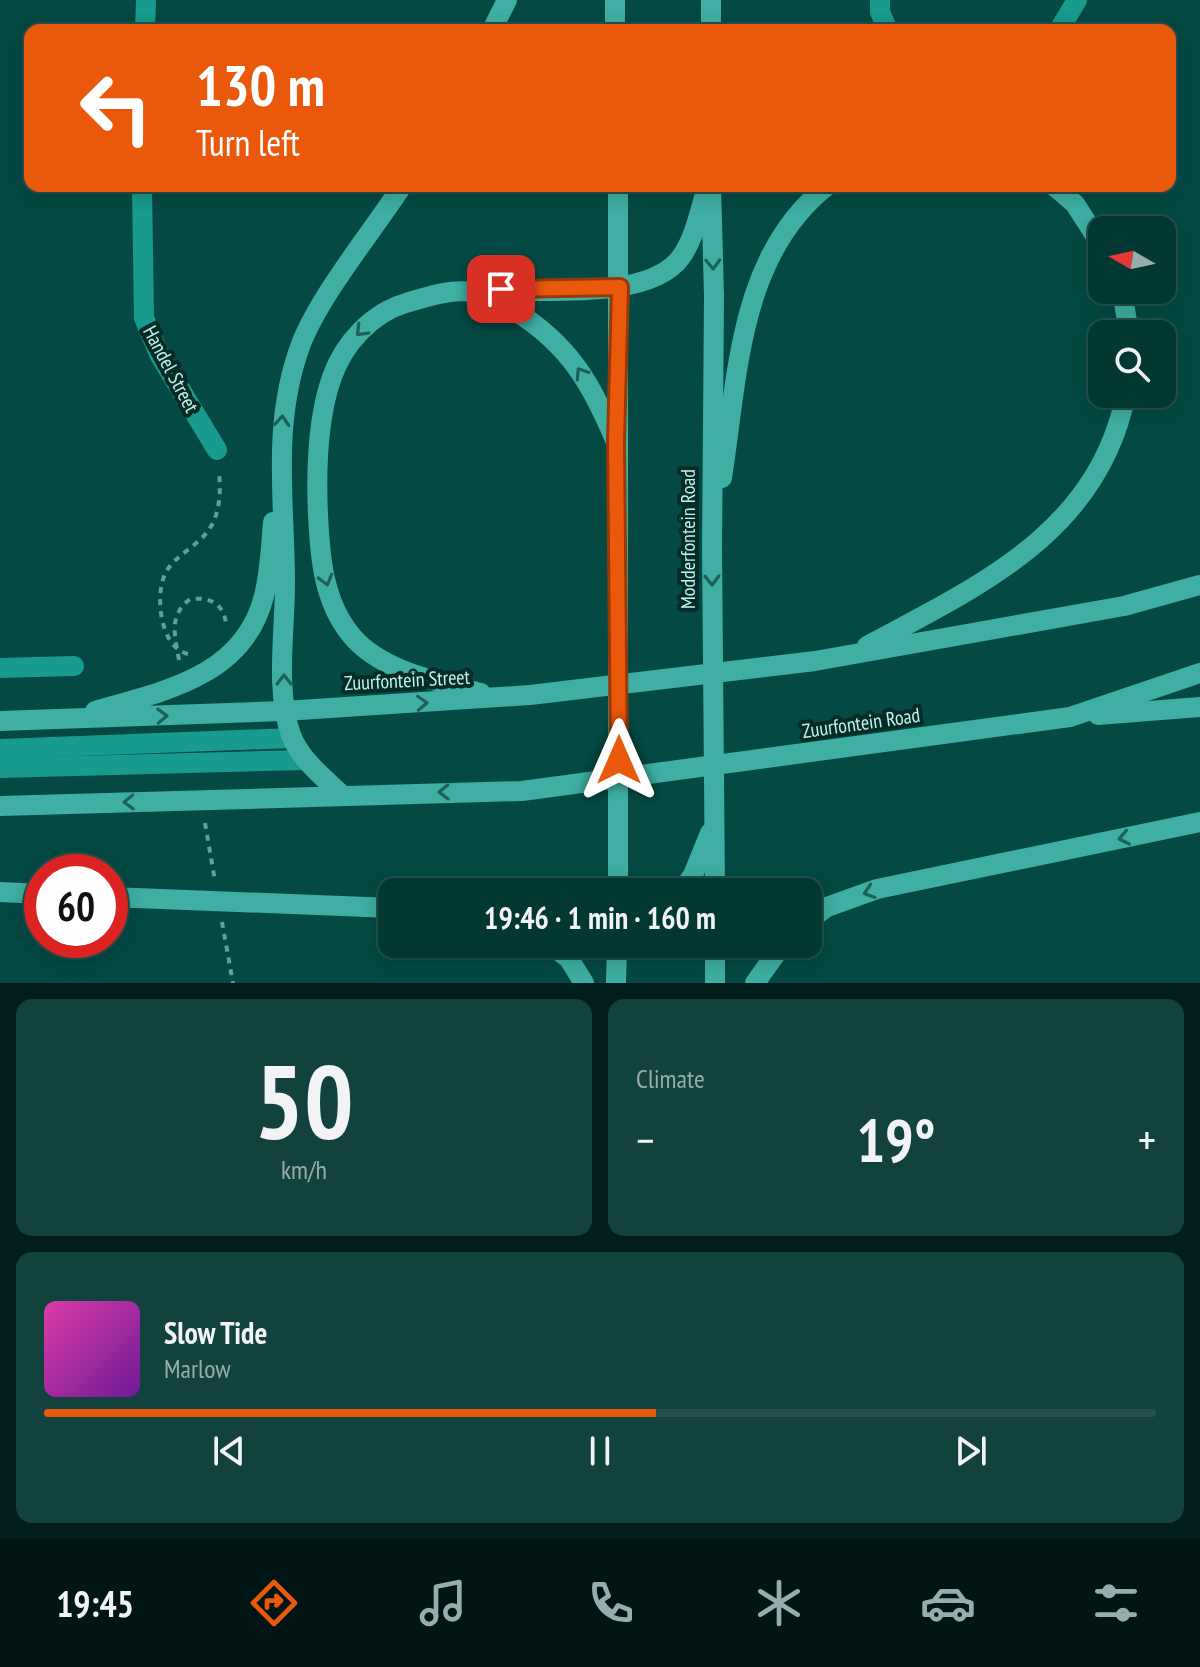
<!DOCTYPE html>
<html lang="en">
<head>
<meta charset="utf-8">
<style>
	:root { --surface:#033732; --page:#11423e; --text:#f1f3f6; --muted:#97acac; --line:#24514d; --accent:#ea580c }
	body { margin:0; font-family:"PT Sans Narrow",sans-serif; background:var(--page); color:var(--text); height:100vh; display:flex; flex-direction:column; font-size:30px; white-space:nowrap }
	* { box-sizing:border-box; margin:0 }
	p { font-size:26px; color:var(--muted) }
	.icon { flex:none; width:44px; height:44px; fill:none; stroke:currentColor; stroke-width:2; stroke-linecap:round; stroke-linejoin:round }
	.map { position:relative; height:983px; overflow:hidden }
	.side { display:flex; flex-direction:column; gap:16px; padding:16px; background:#021e1c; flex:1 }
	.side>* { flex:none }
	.banner { position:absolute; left:24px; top:24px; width:1152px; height:168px; border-radius:16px; box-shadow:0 4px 20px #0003,0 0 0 2px var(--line); background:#ea580c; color:#fff; overflow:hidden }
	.needle { width:52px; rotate:279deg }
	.buttons { position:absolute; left:1088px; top:216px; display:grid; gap:16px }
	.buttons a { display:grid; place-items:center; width:88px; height:88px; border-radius:16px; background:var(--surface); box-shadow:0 4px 20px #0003,0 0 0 2px var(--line); font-size:40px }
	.speed { position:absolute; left:24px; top:854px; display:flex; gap:16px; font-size:40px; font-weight:700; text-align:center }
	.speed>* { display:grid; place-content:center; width:104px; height:104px; border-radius:50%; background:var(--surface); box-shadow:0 4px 20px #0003,0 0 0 2px var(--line); line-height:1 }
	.speed .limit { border:12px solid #d22; background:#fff; color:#111 }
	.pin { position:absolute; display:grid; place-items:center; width:68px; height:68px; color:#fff; margin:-34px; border-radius:16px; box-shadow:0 4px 12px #0006 }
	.me { position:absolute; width:88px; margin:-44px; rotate:0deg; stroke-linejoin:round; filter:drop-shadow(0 0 6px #0008) }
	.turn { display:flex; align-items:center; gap:28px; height:168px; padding:0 40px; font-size:36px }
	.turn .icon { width:104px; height:104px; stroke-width:2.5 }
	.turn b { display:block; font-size:56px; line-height:68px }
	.big { font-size:60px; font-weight:800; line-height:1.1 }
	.side .widget { flex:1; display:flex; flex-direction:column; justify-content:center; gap:12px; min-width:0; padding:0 28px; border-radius:16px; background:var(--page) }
	.side .dial { align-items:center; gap:0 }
	.dial b { font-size:104px; line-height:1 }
	.song { display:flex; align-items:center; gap:24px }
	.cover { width:96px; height:96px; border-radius:12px; background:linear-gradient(135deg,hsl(320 70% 55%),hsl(280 70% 35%)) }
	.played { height:8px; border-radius:4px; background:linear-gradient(90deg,var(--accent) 55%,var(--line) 55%) }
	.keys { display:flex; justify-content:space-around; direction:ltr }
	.heat { display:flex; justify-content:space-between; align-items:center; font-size:44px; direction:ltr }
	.side .tiles { flex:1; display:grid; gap:16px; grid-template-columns:1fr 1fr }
	.widget:last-child { grid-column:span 2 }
	.trip { position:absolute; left:378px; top:878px; width:444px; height:80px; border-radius:16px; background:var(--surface); box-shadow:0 4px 20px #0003,0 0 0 2px var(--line); font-weight:800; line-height:80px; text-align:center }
	.menu { display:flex; height:128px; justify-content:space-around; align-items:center; background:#011614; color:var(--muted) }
	.menu .icon { width:56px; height:56px }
	.menu .on { color:var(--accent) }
	.menu b { font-size:36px; color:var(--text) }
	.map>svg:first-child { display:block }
</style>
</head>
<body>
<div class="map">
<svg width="1200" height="983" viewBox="0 0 1200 983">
	<rect width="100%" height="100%" fill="#044943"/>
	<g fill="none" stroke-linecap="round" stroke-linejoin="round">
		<g stroke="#639e97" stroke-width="4" stroke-dasharray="6 6" stroke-linecap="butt">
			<path d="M188 654C160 648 154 594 166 572 176 554 199 546 210 528 220 513 221 490 219 473"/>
			<path d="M179 660C175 636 168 616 190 599 210 597 223 603 226 623"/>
			<polyline points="205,823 215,881"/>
			<polyline points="222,922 233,983"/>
		</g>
		<g stroke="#189a8e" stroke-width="20">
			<polyline points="880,0 880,12 888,30"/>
			<polyline points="145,30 146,0"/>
			<polyline points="1059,30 1077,0"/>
			<polyline points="142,186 144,318 159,354 217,450"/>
			<polyline points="0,668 74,666"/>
			<polyline points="0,749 292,738"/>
			<polyline points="0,768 306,760"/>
		</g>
		<g stroke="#3fafa3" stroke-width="20">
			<polyline points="615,0 615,30"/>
			<polyline points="492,30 507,0"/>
			<polyline points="711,30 711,0"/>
			<polyline points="618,186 618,892"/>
			<polyline points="711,186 714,295 712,548 715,892"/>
			<polyline points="1054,186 1075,204 1102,246"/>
			<polyline points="1122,290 1129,334"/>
			<path d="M474 292C527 287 648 304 681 257 694 239 699 214 705 194"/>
			<path d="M722 478C738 375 739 255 827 186"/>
			<path d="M867 646C980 585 1098 533 1126 394"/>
			<path d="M481 693C439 682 380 671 351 635 323 601 320 556 318 515 316 470 317 419 332 377 344 343 372 313 406 303 426 297 450 289 471 292 485 294 503 304 515 311 570 345 592 385 616 442"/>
			<path d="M95 711C165 691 244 676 264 596 270 572 271 546 273 522"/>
			<polyline points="1098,715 1200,707"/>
			<polyline points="0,721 284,711 530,695 815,661 1124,606 1200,585"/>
			<path d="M341 794C323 777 300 759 291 735 275 690 285 631 285 584 285 502 271 424 301 344 320 295 372 232 402 186"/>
			<polyline points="0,806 522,791 1070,717 1200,673"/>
			<polyline points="0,892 42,894"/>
			<polyline points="681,892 693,875 710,833"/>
			<polyline points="110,897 392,908"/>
			<polyline points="808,921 827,907 877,889 1200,822"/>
			<polyline points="550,944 569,959 584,983"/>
			<polyline points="616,983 617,944"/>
			<polyline points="715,983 715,944"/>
			<polyline points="755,983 783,944"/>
		</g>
	</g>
	<defs><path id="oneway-chevron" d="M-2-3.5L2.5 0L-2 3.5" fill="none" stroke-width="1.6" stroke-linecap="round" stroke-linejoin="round" transform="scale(2)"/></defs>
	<g stroke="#1d6059">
		<use href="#oneway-chevron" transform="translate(713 264) rotate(88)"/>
		<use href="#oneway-chevron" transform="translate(361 331) rotate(134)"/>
		<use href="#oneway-chevron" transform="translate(581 373) rotate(-123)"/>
		<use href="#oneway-chevron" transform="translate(282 421) rotate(-86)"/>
		<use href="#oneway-chevron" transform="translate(326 580) rotate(75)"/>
		<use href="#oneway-chevron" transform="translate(712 580) rotate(89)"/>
		<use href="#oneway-chevron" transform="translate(284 680) rotate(-90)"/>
		<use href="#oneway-chevron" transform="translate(422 703) rotate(-3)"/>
		<use href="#oneway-chevron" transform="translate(162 716) rotate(-2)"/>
		<use href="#oneway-chevron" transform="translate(444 792) rotate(179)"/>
		<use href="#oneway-chevron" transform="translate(129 802) rotate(178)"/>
		<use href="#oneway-chevron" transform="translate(1124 838) rotate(168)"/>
		<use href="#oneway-chevron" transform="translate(869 892) rotate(162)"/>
	</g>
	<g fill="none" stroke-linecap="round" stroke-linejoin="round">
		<g stroke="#983908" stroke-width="20">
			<polyline id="route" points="501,289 620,287 616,442 619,760"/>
		</g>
		<use href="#route" stroke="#ea580c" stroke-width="14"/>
	</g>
	<g text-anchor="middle" stroke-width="8" stroke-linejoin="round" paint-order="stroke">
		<g font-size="20" fill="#c1f3eb" stroke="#062c28">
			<text transform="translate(171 369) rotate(62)" y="7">Handel Street</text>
			<text transform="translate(688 539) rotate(-90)" y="7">Modderfontein Road</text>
			<text transform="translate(407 680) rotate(-3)" y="7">Zuurfontein Street</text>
			<text transform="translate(861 723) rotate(-8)" y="7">Zuurfontein Road</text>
		</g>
	</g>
</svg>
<div class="buttons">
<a><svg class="needle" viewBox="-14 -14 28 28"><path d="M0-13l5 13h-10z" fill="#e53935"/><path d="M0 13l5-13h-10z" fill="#97acac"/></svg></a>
<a><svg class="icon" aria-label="search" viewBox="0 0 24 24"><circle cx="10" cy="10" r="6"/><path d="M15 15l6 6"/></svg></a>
</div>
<div class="speed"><div class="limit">60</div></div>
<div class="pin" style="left:501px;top:289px;background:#d93025"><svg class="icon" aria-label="arrive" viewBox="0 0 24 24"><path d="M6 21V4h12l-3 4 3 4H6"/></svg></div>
<svg class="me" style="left:619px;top:760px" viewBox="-20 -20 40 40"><path d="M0-17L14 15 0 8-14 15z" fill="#ea580c" stroke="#fff" stroke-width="4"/></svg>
<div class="trip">19:46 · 1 min · 160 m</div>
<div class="banner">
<div class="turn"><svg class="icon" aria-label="left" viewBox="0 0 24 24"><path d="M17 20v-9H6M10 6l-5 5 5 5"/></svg><div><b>130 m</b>Turn left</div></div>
</div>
</div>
<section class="side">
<div class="tiles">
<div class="widget dial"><b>50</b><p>km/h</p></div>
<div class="widget"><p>Climate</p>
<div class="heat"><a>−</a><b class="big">19°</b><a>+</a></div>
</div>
<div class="widget">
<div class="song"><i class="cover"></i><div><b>Slow Tide</b><p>Marlow</p></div></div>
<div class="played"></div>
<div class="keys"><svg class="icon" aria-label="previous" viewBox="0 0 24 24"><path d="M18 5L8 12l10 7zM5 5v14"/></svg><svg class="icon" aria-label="pause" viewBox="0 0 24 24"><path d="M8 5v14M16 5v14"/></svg><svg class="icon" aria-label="next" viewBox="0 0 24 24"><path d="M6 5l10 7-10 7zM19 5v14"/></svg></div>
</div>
</div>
</section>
<nav class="menu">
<b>19:45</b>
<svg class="icon on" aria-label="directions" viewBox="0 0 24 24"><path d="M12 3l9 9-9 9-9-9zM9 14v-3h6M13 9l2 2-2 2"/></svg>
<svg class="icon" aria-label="music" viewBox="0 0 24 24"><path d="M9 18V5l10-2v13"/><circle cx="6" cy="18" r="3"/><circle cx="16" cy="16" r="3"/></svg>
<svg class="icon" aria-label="phone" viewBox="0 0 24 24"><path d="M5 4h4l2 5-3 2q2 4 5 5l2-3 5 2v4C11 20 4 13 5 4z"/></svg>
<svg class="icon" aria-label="climate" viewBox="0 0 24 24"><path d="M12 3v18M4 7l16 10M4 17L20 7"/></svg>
<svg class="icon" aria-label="car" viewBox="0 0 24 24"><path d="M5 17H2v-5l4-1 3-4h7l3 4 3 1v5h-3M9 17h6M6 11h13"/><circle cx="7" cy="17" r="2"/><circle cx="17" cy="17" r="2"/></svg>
<svg class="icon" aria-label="filters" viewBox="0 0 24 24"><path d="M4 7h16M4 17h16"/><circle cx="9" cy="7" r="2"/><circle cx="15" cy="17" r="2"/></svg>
</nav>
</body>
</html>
